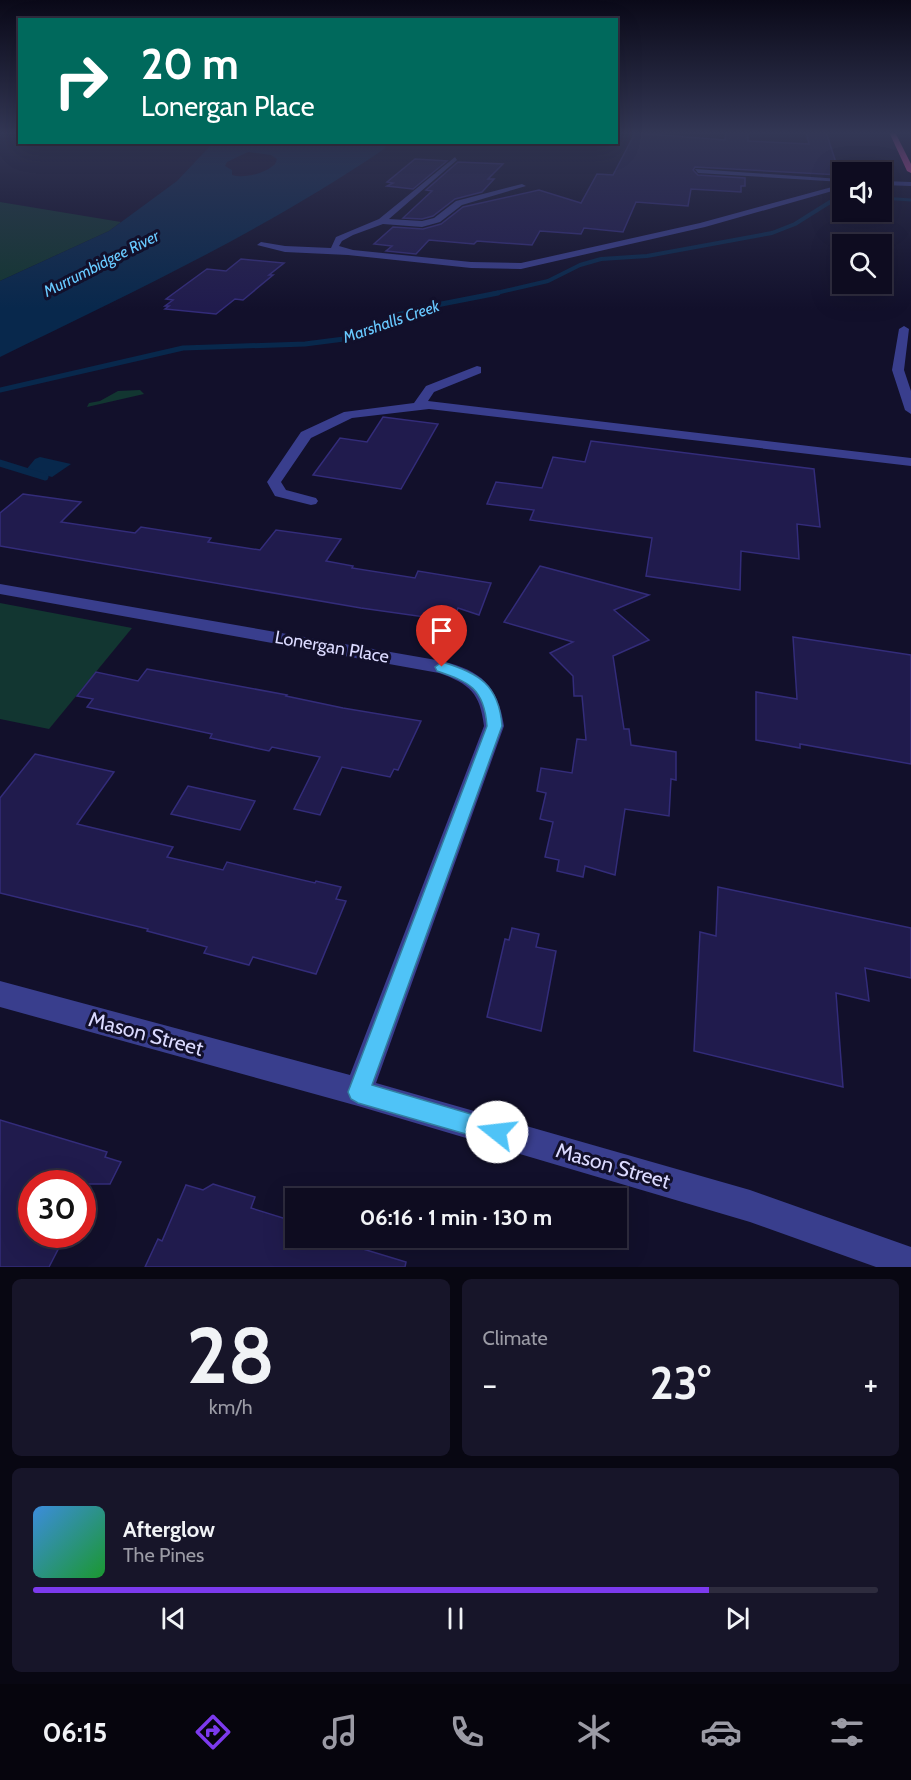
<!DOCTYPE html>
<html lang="en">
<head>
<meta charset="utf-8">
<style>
	:root { --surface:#0e0c20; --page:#171529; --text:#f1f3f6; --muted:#9b9ba5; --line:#2e2c3e; --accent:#7c3aed }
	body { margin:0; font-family:Cabin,sans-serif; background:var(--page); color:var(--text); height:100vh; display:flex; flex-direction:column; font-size:22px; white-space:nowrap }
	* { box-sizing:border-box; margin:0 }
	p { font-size:20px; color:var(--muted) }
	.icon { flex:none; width:33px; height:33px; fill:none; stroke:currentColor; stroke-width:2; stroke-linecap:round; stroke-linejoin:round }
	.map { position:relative; height:1267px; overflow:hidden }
	.sheet { display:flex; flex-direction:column; gap:12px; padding:12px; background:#080712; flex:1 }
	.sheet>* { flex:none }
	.top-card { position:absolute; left:18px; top:18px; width:600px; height:126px; border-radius:0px; box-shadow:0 6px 24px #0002,0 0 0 2px var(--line); background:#00695c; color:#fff; overflow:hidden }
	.tools { position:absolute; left:832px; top:162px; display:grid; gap:12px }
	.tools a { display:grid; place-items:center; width:60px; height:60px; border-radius:0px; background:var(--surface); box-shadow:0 6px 24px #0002,0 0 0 2px var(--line); font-size:30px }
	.speed { position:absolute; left:18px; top:1170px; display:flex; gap:12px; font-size:30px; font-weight:700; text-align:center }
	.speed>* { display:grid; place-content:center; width:78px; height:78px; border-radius:50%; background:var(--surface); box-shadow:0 6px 24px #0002,0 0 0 2px var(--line); line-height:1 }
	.speed .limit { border:9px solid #d22; background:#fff; color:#111 }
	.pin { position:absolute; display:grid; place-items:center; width:51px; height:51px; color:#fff; margin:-62px -26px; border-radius:50% 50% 50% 0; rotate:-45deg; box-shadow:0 0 6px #0007 }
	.pin .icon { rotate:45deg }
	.me { position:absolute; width:66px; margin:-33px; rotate:286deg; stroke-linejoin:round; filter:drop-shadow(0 0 4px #0008) }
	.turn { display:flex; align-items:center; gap:21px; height:126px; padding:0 24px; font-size:27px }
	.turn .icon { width:78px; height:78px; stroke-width:2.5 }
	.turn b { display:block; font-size:42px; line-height:51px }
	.big { font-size:45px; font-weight:700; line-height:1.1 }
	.sheet .widget { flex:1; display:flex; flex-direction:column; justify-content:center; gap:9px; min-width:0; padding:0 21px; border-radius:9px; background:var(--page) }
	.sheet .dial { align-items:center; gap:0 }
	.dial b { font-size:78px; line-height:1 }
	.song { display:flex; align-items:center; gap:18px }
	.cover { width:72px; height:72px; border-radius:9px; background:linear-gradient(135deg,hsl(210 70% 55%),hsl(130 70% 35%)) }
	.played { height:6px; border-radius:3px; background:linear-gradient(90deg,var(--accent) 80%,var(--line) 80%) }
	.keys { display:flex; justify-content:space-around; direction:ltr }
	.heat { display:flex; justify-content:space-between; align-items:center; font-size:33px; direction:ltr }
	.sheet .tiles { flex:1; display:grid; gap:12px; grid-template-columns:1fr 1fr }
	.widget:last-child { grid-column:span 2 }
	.trip { position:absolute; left:285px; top:1188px; width:342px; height:60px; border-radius:0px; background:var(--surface); box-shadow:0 6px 24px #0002,0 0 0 2px var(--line); font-weight:700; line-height:60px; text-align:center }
	.tabs { display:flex; height:96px; justify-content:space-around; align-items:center; background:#06050d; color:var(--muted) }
	.tabs .icon { width:42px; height:42px }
	.tabs .current { color:var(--accent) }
	.tabs b { font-size:27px; color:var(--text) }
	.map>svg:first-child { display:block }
</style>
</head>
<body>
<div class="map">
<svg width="911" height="1267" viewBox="0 0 911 1267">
	<rect width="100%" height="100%" fill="#12102b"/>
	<g fill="#123631">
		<polygon points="0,202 121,222 109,231 0,281"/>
		<polygon points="140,390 144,394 87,407 89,403 100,401 118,391"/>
		<polygon points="0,603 132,628 49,729 0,719"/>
	</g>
	<g fill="#08284c" fill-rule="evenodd">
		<path d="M213 143H387L384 149C264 231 131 293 0 357V281L109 231 177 181ZM248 152 271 155 277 159 275 164C266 173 245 179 232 175V170L225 166 227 162Z"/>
		<polygon points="40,457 71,464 52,477 26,470 35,459"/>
	</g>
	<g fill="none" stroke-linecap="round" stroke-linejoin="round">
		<g stroke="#08284c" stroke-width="3">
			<polyline points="882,198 911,200"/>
			<polyline points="827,204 843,200"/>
		</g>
		<polyline stroke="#08284c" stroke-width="4" points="492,294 548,281 580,265 601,259 647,256 772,233 795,224 830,202"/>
		<polyline stroke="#08284c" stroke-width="5" points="0,390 183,348 305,344 344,339 398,315 421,308 498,293"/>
		<polyline stroke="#08284c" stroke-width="7" points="0,463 45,477"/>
	</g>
	<g fill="#201b4d" stroke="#332c7a" stroke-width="1.5">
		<polygon points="726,132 748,133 748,141 809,144 806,132 826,132 840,175 695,167 693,170 698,175 745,178 745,186 741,186 741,192 691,189 688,206 636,202 623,232 584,228 581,234 540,231 532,245 477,241 474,244 429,240 416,254 386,251 392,246 374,244 393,227 423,229 441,224 463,207 539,190 581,203 597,174 613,175 635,133 725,140"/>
		<polygon points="415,159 447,161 413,189 387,186 393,183 387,182"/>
		<polygon points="458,162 503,164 488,179 494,179 482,192 455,199 433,216 422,219 403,218 432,191 426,190"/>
		<polygon points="241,259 284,263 269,275 273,275 243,300 235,299 216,314 165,309 169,306 165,306 173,300 166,299 207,269 226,271"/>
		<polygon points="383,417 438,424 401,489 313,475 340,438 367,442"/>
		<polygon points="591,441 814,469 820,527 797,524 799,559 741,551 740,590 646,576 652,538 530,520 534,510 487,504 496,482 542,488 553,457 585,462"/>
		<polygon points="23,494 81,502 61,522 135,533 141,527 211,538 208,542 260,550 276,530 341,539 326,561 353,566 352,568 415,578 418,571 491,583 479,615 458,608 453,621 361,608 0,546 0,513"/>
		<polygon points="540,566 649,595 614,610 649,640 613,656 624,729 629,729 631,745 676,752 676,780 671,779 669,816 625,809 615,875 585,866 583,877 557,871 559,860 545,857 553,822 540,819 546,793 537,791 541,768 572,773 577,739 586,740 582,696 574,696 573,676 550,653 573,642 504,622"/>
		<polygon points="793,637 911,655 911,764 800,744 800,748 756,740 756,692 797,699"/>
		<polygon points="147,669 287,695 286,696 343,708 421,721 398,770 394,769 390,777 342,767 320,815 294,809 320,757 272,747 269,751 210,738 212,734 87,707 93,699 77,696 96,672 138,681"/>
		<polygon points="35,754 114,772 77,824 173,847 167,857 223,870 227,862 315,883 316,881 341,887 336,899 346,901 316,974 253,957 249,965 204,953 207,947 147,931 148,929 0,893 0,798"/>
		<polygon points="188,786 255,801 240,830 171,814"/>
		<polygon points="718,887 911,928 911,978 865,968 869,1001 836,993 843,1087 694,1051 700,932 716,936"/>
		<polygon points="512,928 539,934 536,947 556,951 541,1031 487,1017 505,939 509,940"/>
		<polygon points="0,1120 107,1152 105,1157 121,1162 110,1184 32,1184 32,1234 66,1234 49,1267 0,1267"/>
		<polygon points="213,1184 255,1197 251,1208 296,1222 296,1238 367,1238 363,1249 406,1262 405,1267 145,1267 158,1239 162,1241 186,1185 203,1190"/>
	</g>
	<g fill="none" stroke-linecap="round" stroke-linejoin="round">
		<g fill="#393e8d" fill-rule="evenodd">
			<polygon points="455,157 457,160 389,219 422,221 434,218 456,201 522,184 526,186 462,205 440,222 422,227 383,224 353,235 342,241 339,246 353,250 471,262 521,263 700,223 843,184 843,188 705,227 521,269 471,268 348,255 285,252 257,245 261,242 285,246 331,248 336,237 379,219"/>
			<polygon points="695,169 840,179 843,182 698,173"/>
			<polygon points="882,181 911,182 911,186 882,185"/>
			<polygon points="904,326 909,329 904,370 911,391 911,414 905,410 892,370 899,329"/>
			<polygon points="477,366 481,367 481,373 434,392 428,401 911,458 911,466 429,409 352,418 311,438 281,482 286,490 316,498 318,501 316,504 311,505 275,496 267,482 301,432 344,412 414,403 426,386"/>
			<path d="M0 584 442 661C481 671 498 685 504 726L376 1083 750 1190 911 1247V1267H876L750 1222 358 1106 0 1007V981L350 1075 484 726C480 693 470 684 439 673L0 594Z"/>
		</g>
		<polygon fill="#ff55b8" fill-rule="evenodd" points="889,132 895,132 911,164 911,173 907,171"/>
	</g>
	<linearGradient id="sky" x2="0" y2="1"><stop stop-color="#0a0918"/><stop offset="0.43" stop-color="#333755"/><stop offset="1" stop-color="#333755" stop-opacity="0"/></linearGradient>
	<rect width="911" height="309" fill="url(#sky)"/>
	<path fill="#4fc3f7" stroke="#337fa1" stroke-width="1.5" d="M442 662C479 673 499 685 502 726L372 1085 505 1124 508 1132 505 1140 497 1143 358 1103 351 1099 348 1092 487 726C484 688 469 682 437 671L435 667Z"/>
	<g text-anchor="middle" stroke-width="6" stroke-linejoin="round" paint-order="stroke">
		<g font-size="16" font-style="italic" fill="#68c9ff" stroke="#12102b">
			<text transform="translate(101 263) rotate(-27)" y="6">Murrumbidgee River</text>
			<text transform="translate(391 321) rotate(-19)" y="6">Marshalls Creek</text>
		</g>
		<g font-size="18" fill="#dbdaff" stroke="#12102b">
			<text transform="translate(332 647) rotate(10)" y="6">Lonergan Place</text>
		</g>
		<g font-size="21" fill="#dbdaff" stroke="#12102b">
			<text transform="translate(146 1034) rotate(15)" y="7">Mason Street</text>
			<text transform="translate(613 1166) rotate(16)" y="7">Mason Street</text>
		</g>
	</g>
</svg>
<div class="tools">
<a><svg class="icon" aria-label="sound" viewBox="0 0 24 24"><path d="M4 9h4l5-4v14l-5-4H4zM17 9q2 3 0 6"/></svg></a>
<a><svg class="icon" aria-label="search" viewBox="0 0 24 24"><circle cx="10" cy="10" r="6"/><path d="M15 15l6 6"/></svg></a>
</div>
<div class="speed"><div class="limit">30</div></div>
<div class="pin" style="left:442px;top:667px;background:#d93025"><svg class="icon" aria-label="arrive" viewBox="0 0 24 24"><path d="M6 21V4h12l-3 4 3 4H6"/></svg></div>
<svg class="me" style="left:497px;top:1132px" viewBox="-20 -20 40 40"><circle r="19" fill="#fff"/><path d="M0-13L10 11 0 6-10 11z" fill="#4fc3f7"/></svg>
<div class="trip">06:16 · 1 min · 130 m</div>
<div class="top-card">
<div class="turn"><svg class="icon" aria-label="right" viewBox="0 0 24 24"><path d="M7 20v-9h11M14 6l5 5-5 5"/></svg><div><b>20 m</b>Lonergan Place</div></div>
</div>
</div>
<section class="sheet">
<div class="tiles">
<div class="widget dial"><b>28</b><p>km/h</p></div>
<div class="widget"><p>Climate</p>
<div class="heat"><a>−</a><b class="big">23°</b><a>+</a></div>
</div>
<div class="widget">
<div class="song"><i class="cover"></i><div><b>Afterglow</b><p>The Pines</p></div></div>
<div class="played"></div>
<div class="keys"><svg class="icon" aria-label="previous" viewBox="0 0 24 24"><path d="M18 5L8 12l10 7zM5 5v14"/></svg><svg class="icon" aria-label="pause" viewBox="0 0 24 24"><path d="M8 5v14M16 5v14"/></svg><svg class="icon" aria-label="next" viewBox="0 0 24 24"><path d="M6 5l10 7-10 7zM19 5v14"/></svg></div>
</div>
</div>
</section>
<nav class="tabs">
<b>06:15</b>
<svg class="icon current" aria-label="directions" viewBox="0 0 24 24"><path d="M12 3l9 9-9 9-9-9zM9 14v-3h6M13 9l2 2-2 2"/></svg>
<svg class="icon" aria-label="music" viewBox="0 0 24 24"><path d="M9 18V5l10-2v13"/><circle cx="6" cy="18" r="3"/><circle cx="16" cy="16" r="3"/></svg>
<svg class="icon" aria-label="phone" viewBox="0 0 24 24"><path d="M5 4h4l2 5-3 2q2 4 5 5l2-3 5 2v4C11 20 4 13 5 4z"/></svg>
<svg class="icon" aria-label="climate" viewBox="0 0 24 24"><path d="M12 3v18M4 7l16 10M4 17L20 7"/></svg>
<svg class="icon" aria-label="car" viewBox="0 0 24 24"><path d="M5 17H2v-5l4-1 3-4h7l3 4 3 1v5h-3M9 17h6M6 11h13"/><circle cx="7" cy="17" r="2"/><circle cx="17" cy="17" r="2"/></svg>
<svg class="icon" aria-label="filters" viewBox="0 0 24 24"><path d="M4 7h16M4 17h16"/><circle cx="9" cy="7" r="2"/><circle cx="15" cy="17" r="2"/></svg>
</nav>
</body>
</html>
